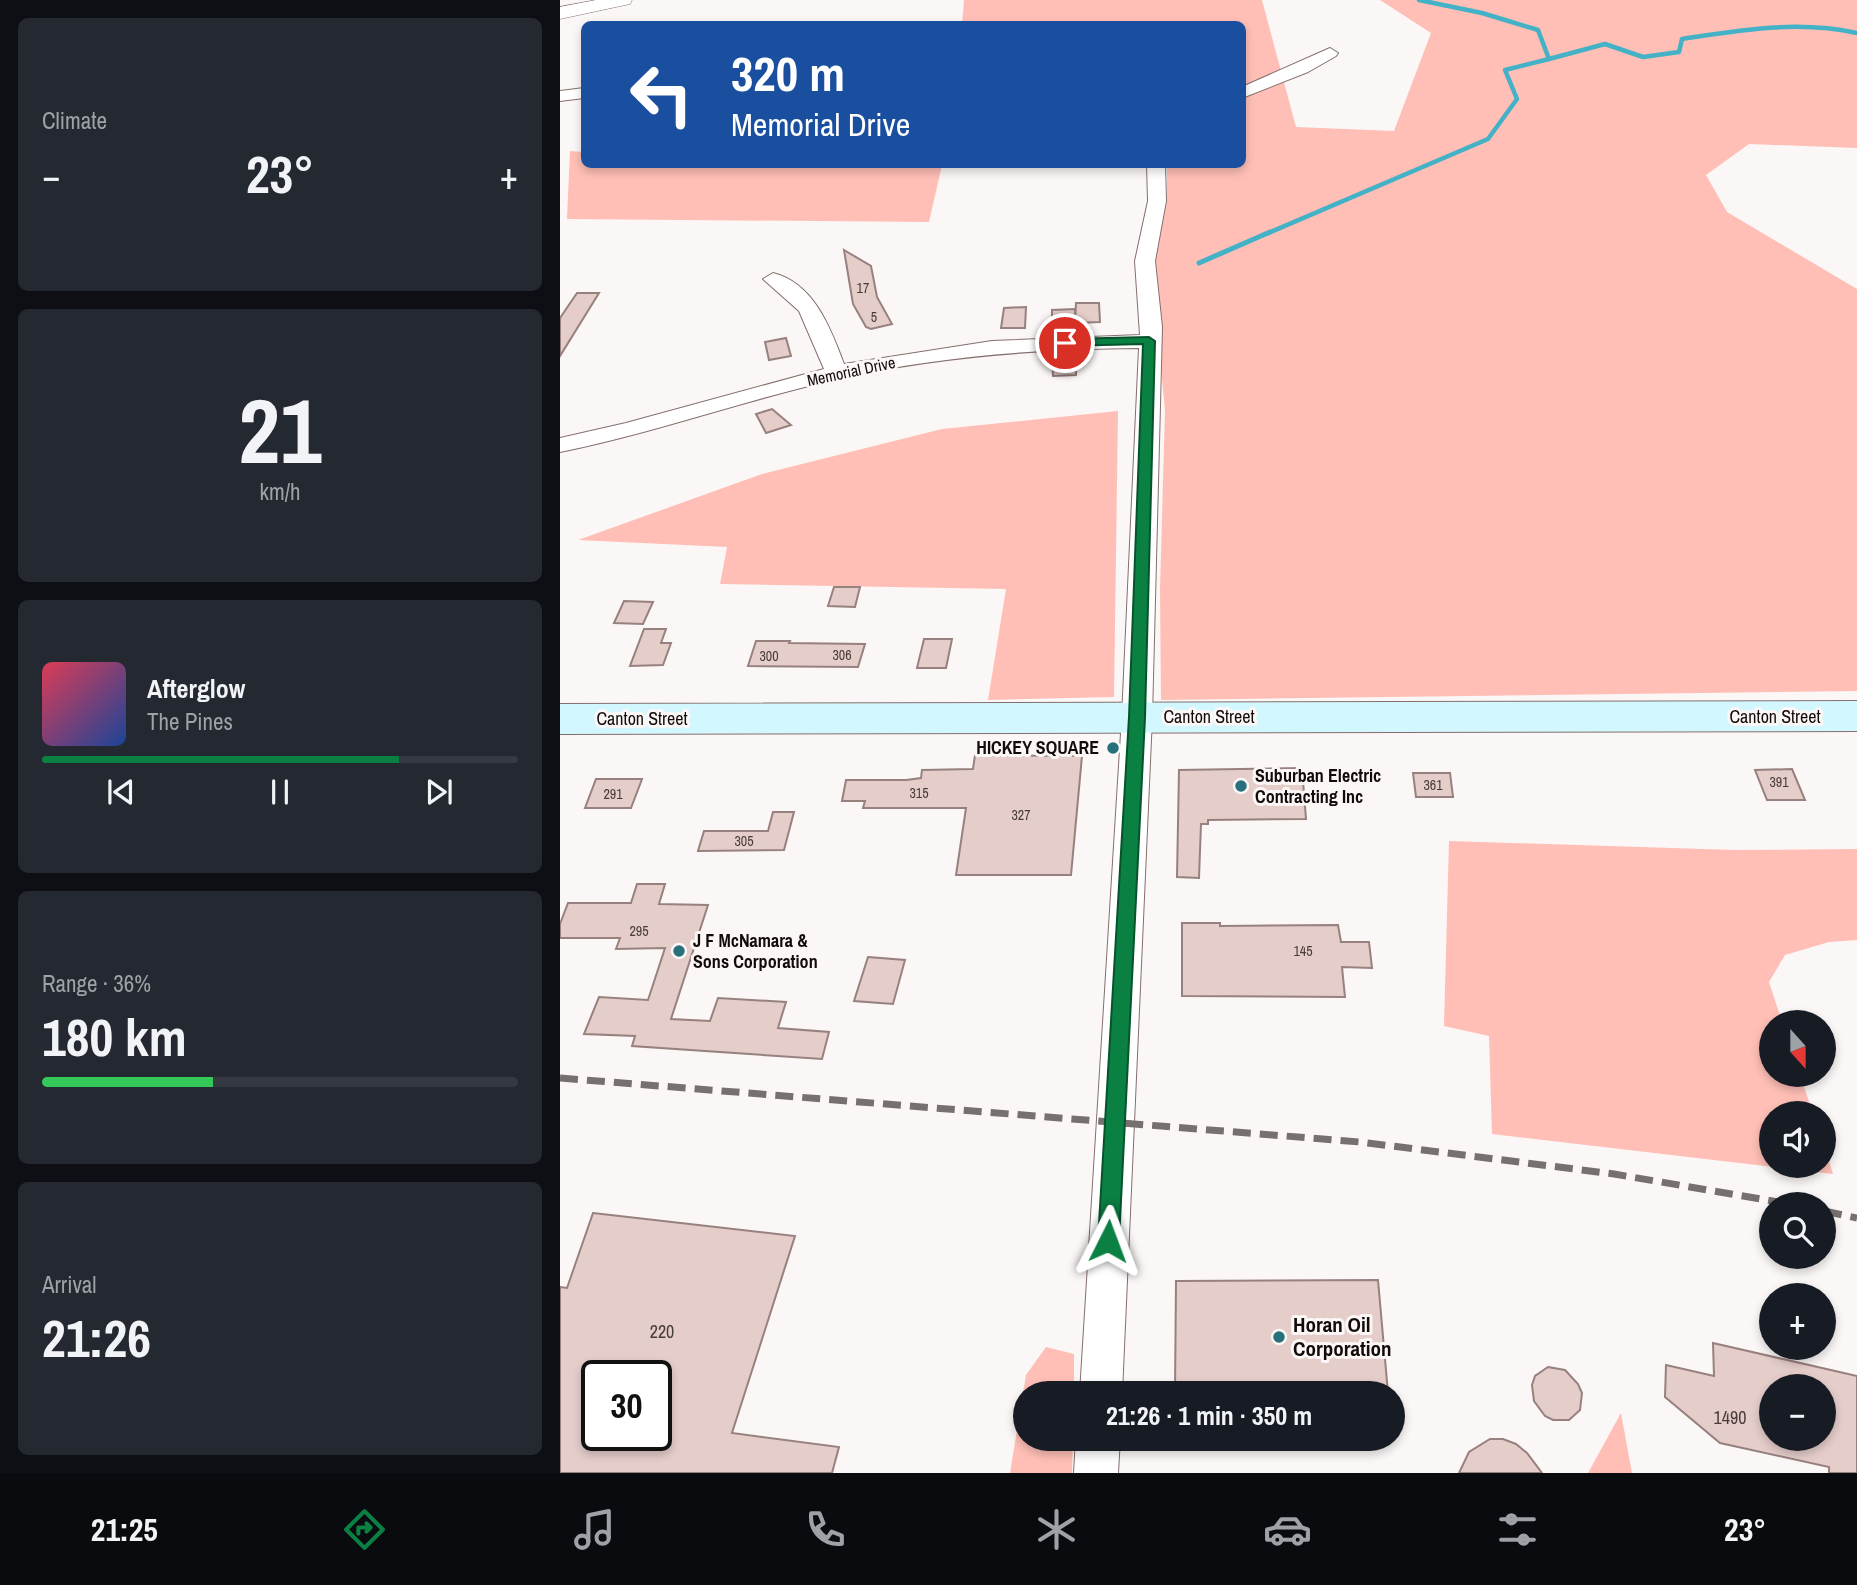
<!DOCTYPE html>
<html lang="en">
<head>
<meta charset="utf-8">
<style>
	:root { --surface:#171b24; --page:#242831; --text:#f1f3f6; --muted:#9ea1a6; --line:#363941; --accent:#0b8043 }
	body { margin:0; font-family:"Archivo Narrow",sans-serif; background:var(--page); color:var(--text); height:100vh; display:flex; flex-direction:column; font-size:26px; white-space:nowrap }
	* { box-sizing:border-box; margin:0 }
	p { font-size:23px; color:var(--muted) }
	.icon { flex:none; width:38px; height:38px; fill:none; stroke:currentColor; stroke-width:2; stroke-linecap:round; stroke-linejoin:round }
	.map { position:relative; flex:1; overflow:hidden }
	.details { display:flex; flex-direction:column; gap:18px; padding:18px; background:#0d0f14; width:560px }
	.details>* { flex:none }
	.hud { position:absolute; left:21px; top:21px; width:665px; height:147px; border-radius:10px; box-shadow:0 4px 10px #0003; background:#1a4fa0; color:#fff; overflow:hidden }
	.needle { width:46px; rotate:159deg }
	.controls { position:absolute; left:1199px; top:1010px; display:grid; gap:14px }
	.controls a { display:grid; place-items:center; width:77px; height:77px; border-radius:50%; background:var(--surface); box-shadow:0 4px 10px #0003; font-size:35px }
	.speed { position:absolute; left:21px; top:1360px; display:flex; gap:14px; font-size:35px; font-weight:700; text-align:center }
	.speed>* { display:grid; place-content:center; width:91px; height:91px; border-radius:50%; background:var(--surface); box-shadow:0 4px 10px #0003; line-height:1 }
	.speed .limit { border:4px solid #111; border-radius:10px; background:#fff; color:#111 }
	.pin { position:absolute; display:grid; place-items:center; width:60px; height:60px; color:#fff; margin:-30px; border:4px solid #fff; border-radius:50%; box-shadow:0 2px 7px #0007 }
	.me { position:absolute; width:77px; margin:-38px; rotate:3deg; stroke-linejoin:round; filter:drop-shadow(0 0 5px #0008) }
	.turn { display:flex; align-items:center; gap:24px; height:147px; padding:0 35px; font-size:32px }
	.turn .icon { width:91px; height:91px; stroke-width:2.5 }
	.turn b { display:block; font-size:49px; line-height:60px }
	.big { font-size:52px; font-weight:800; line-height:1.1 }
	.details .card { flex:1; display:flex; flex-direction:column; justify-content:center; gap:10px; min-width:0; padding:0 24px; border-radius:10px; background:var(--page) }
	.details .dial { align-items:center; gap:0 }
	.dial b { font-size:91px; line-height:1 }
	.song { display:flex; align-items:center; gap:21px }
	.cover { width:84px; height:84px; border-radius:10px; background:linear-gradient(135deg,hsl(350 70% 55%),hsl(220 70% 35%)) }
	.played { height:7px; border-radius:4px; background:linear-gradient(90deg,var(--accent) 75%,var(--line) 75%) }
	.keys { display:flex; justify-content:space-around; direction:ltr }
	.heat { display:flex; justify-content:space-between; align-items:center; font-size:38px; direction:ltr }
	.charge { height:10px; border-radius:5px; background:linear-gradient(90deg,#34c759 36%,var(--line) 0) }
	.trip { position:absolute; left:453px; top:1381px; width:392px; height:70px; border-radius:35px; background:var(--surface); box-shadow:0 4px 10px #0003; font-weight:800; line-height:70px; text-align:center }
	.dock { display:flex; height:112px; justify-content:space-around; align-items:center; background:#090b0e; color:var(--muted) }
	.dock .icon { width:49px; height:49px }
	.dock .on { color:var(--accent) }
	.dock b { font-size:32px; color:var(--text) }
	main { display:flex; flex:1; min-height:0 }
	.map>svg:first-child { display:block }
</style>
</head>
<body>
<main>
<section class="details">
<div class="card"><p>Climate</p>
<div class="heat"><a>−</a><b class="big">23°</b><a>+</a></div>
</div>
<div class="card dial"><b>21</b><p>km/h</p></div>
<div class="card">
<div class="song"><i class="cover"></i><div><b>Afterglow</b><p>The Pines</p></div></div>
<div class="played"></div>
<div class="keys"><svg class="icon" aria-label="previous" viewBox="0 0 24 24"><path d="M18 5L8 12l10 7zM5 5v14"/></svg><svg class="icon" aria-label="pause" viewBox="0 0 24 24"><path d="M8 5v14M16 5v14"/></svg><svg class="icon" aria-label="next" viewBox="0 0 24 24"><path d="M6 5l10 7-10 7zM19 5v14"/></svg></div>
</div>
<div class="card"><p>Range · 36%</p><b class="big">180 km</b><div class="charge"></div></div>
<div class="card"><p>Arrival</p><b class="big">21:26</b></div>
</section>
<div class="map">
<svg width="1297" height="1473" viewBox="0 0 1297 1473">
	<rect width="100%" height="100%" fill="#fbf7f6"/>
	<g fill="#ffbfb6">
		<polygon points="404,0 702,0 736,127 834,131 871,33 820,0 1297,0 1297,148 1189,144 1146,175 1167,212 1297,289 1297,691 601,700 600,589 605,410 597,327 595,257 607,201 607,165 682,164 682,24 402,24"/>
		<polygon points="10,151 24,152 24,164 382,165 369,222 7,219"/>
		<polygon points="558,411 554,697 428,700 446,589 160,584 167,547 18,540 202,474 382,429"/>
		<polygon points="889,841 1174,850 1297,849 1297,940 1269,942 1225,955 1209,982 1222,1022 1211,1022 1211,1074 1240,1075 1253,1113 1211,1113 1211,1166 1264,1166 1264,1145 1273,1174 932,1134 929,1036 884,1026"/>
		<polygon points="486,1347 514,1354 514,1393 466,1393 466,1438 513,1439 512,1473 450,1473 466,1375"/>
		<polygon points="1061,1413 1072,1473 1028,1473"/>
	</g>
	<g fill="none" stroke-linecap="round" stroke-linejoin="round">
		<g stroke="#43b1c6" stroke-width="4.5">
			<path d="M859 0 922 13 978 30 989 59 1045 44 1083 57 1119 52 1122 39C1181 30 1238 20 1297 33"/>
			<polyline points="706,234 928,139 957,99 945,70 989,59"/>
		</g>
		<polyline stroke="#43b1c6" stroke-width="5" points="639,263 710,232"/>
	</g>
	<g fill="#e5cdca" stroke="#97817e" stroke-width="2" fill-rule="evenodd">
		<polygon points="284,250 311,266 317,297 332,324 311,329 306,327 293,304"/>
		<polygon points="17,293 39,293 0,356 0,318"/>
		<polygon points="516,303 539,303 540,322 515,323"/>
		<polygon points="466,307 465,328 441,328 444,308"/>
		<polygon points="515,309 515,335 492,336 492,310"/>
		<polygon points="226,338 231,356 209,360 205,342"/>
		<polygon points="516,352 516,375 493,376 492,353"/>
		<polygon points="212,409 231,425 206,433 196,414"/>
		<polygon points="274,587 300,587 295,607 268,606"/>
		<polygon points="64,601 93,602 83,624 54,623"/>
		<polygon points="84,629 106,629 101,643 111,643 103,665 70,666"/>
		<polygon points="364,639 392,639 386,668 357,668"/>
		<polygon points="196,641 230,641 229,643 305,644 298,667 188,666"/>
		<polygon points="415,755 522,756 511,875 396,875 406,808 303,808 305,801 282,801 286,780 346,780 361,778 362,770 413,769"/>
		<polygon points="742,768 746,819 648,820 648,824 641,824 639,878 617,877 619,770"/>
		<polygon points="1232,769 1245,800 1207,800 1195,770"/>
		<polygon points="853,773 890,773 893,797 856,797"/>
		<polygon points="36,779 82,779 71,808 25,808"/>
		<polygon points="213,812 234,812 224,850 138,851 144,831 208,831"/>
		<polygon points="77,884 105,884 99,904 148,905 111,1019 150,1021 158,998 226,1002 218,1028 269,1032 262,1059 72,1046 75,1036 24,1034 39,997 88,1000 105,948 56,949 60,938 0,938 0,924 8,903 71,903"/>
		<polygon points="622,923 660,923 660,926 778,925 781,942 809,942 812,968 782,967 785,997 622,996"/>
		<polygon points="308,957 345,960 333,1004 294,1001"/>
		<path d="M33 1213 235 1236 172 1433 279 1447 272 1473H0V1287L7 1288ZM37 1376H96V1435H37Z"/>
		<polygon points="818,1280 828,1393 615,1393 616,1281"/>
		<path d="M1153 1343 1297 1376V1473H1269V1467L1160 1443 1105 1397 1106 1365 1154 1376ZM1211 1386H1264V1438H1211Z"/>
		<polygon points="988,1367 1005,1370 1018,1384 1022,1393 1020,1410 1009,1420 993,1420 985,1416 974,1401 972,1385 975,1376"/>
		<polygon points="930,1439 943,1439 956,1444 967,1453 982,1473 899,1473 909,1452"/>
	</g>
	<g fill="none" stroke-linecap="round" stroke-linejoin="round">
		<g stroke="#846f6c" stroke-width="2">
			<g id="minor">
				<polygon points="770,48 778,53 776,56 748,72 682,98 682,87"/>
				<polygon points="24,88 24,98 0,101 0,91"/>
				<path d="M587 164H605L606 201 595 261 602 327 592 717 562 1393H520L562 717 579 348C478 349 377 356 278 379 184 400 94 433 0 452V438L66 423 264 369 239 311 203 279 213 273C254 283 271 329 284 364L432 341 580 335 575 261 588 201Z"/>
				<polygon points="516,1438 560,1438 558,1473 514,1473"/>
			</g>
		</g>
		<g stroke="#846f6c" stroke-width="1">
			<polygon id="tertiary" points="36,0 72,0 70,4 0,19 0,7"/>
		</g>
		<g stroke="#846f6c" stroke-width="2">
			<polygon id="secondary" points="1297,701 1297,731 0,734 0,704"/>
		</g>
		<use href="#minor" fill="#fff" fill-rule="evenodd"/>
		<use href="#tertiary" fill="#fff" fill-rule="evenodd"/>
		<use href="#secondary" fill="#d3f7fe" fill-rule="evenodd"/>
		<g stroke="#76706f" stroke-width="7" stroke-dasharray="18 9" stroke-linecap="butt">
			<polyline points="0,1078 800,1142 1054,1174 1230,1204"/>
			<polyline points="1264,1211 1297,1218"/>
		</g>
	</g>
	<polygon fill="#0b8043" stroke="#07532c" stroke-width="2" points="589,337 595,341 585,717 559,1241 556,1249 548,1252 541,1249 538,1241 569,717 583,344 505,346 499,343 505,339"/>
	<g fill="#29707d" stroke="#fbf7f6" stroke-width="2.5">
		<circle cx="553" cy="748" r="7"/>
		<circle cx="681" cy="786" r="7"/>
		<circle cx="119" cy="951" r="7"/>
		<circle cx="719" cy="1337" r="7"/>
	</g>
	<g text-anchor="middle" stroke-width="6" stroke-linejoin="round" paint-order="stroke">
		<g font-size="14" fill="#473c3a">
			<text x="303" y="293">17</text>
			<text x="314" y="322">5</text>
			<text x="282" y="660">306</text>
			<text x="209" y="661">300</text>
			<text x="1219" y="787">391</text>
			<text x="873" y="790">361</text>
			<text x="359" y="798">315</text>
			<text x="53" y="799">291</text>
			<text x="461" y="820">327</text>
			<text x="184" y="846">305</text>
			<text x="79" y="936">295</text>
			<text x="743" y="956">145</text>
		</g>
		<g font-size="16" fill="#120b0a" stroke="#fbf7f6">
			<text transform="translate(291 371) rotate(-12)" y="6">Memorial Drive</text>
		</g>
		<g font-size="18" fill="#120b0a" stroke="#fbf7f6">
			<text x="649" y="723">Canton Street</text>
			<text x="1215" y="723">Canton Street</text>
			<text x="82" y="725">Canton Street</text>
		</g>
		<g font-size="18" font-weight="bold" fill="#120b0a" stroke="#fbf7f6" text-anchor="start">
			<text x="539" y="754" text-anchor="end">HICKEY SQUARE</text>
			<text x="695" y="782">Suburban Electric<tspan x="695" dy="21">Contracting Inc</tspan></text>
			<text x="133" y="947">J F McNamara &amp;<tspan x="133" dy="21">Sons Corporation</tspan></text>
		</g>
		<g font-size="18" fill="#473c3a">
			<text x="102" y="1338">220</text>
			<text x="1170" y="1424">1490</text>
		</g>
		<g font-size="21" font-weight="bold" fill="#120b0a" stroke="#fbf7f6" text-anchor="start">
			<text x="733" y="1332">Horan Oil<tspan x="733" dy="24">Corporation</tspan></text>
		</g>
	</g>
</svg>
<div class="controls">
<a><svg class="needle" viewBox="-14 -14 28 28"><path d="M0-13l5 13h-10z" fill="#e53935"/><path d="M0 13l5-13h-10z" fill="#9ea1a6"/></svg></a>
<a><svg class="icon" aria-label="sound" viewBox="0 0 24 24"><path d="M4 9h4l5-4v14l-5-4H4zM17 9q2 3 0 6"/></svg></a>
<a><svg class="icon" aria-label="search" viewBox="0 0 24 24"><circle cx="10" cy="10" r="6"/><path d="M15 15l6 6"/></svg></a>
<a>+</a>
<a>−</a>
</div>
<div class="speed"><div class="limit">30</div></div>
<div class="pin" style="left:505px;top:343px;background:#d93025"><svg class="icon" aria-label="arrive" viewBox="0 0 24 24"><path d="M6 21V4h12l-3 4 3 4H6"/></svg></div>
<svg class="me" style="left:548px;top:1241px" viewBox="-20 -20 40 40"><path d="M0-17L14 15 0 8-14 15z" fill="#0b8043" stroke="#fff" stroke-width="4"/></svg>
<div class="trip">21:26 · 1 min · 350 m</div>
<div class="hud">
<div class="turn"><svg class="icon" aria-label="left" viewBox="0 0 24 24"><path d="M17 20v-9H6M10 6l-5 5 5 5"/></svg><div><b>320 m</b>Memorial Drive</div></div>
</div>
</div>
</main>
<nav class="dock">
<b>21:25</b>
<svg class="icon on" aria-label="directions" viewBox="0 0 24 24"><path d="M12 3l9 9-9 9-9-9zM9 14v-3h6M13 9l2 2-2 2"/></svg>
<svg class="icon" aria-label="music" viewBox="0 0 24 24"><path d="M9 18V5l10-2v13"/><circle cx="6" cy="18" r="3"/><circle cx="16" cy="16" r="3"/></svg>
<svg class="icon" aria-label="phone" viewBox="0 0 24 24"><path d="M5 4h4l2 5-3 2q2 4 5 5l2-3 5 2v4C11 20 4 13 5 4z"/></svg>
<svg class="icon" aria-label="climate" viewBox="0 0 24 24"><path d="M12 3v18M4 7l16 10M4 17L20 7"/></svg>
<svg class="icon" aria-label="car" viewBox="0 0 24 24"><path d="M5 17H2v-5l4-1 3-4h7l3 4 3 1v5h-3M9 17h6M6 11h13"/><circle cx="7" cy="17" r="2"/><circle cx="17" cy="17" r="2"/></svg>
<svg class="icon" aria-label="filters" viewBox="0 0 24 24"><path d="M4 7h16M4 17h16"/><circle cx="9" cy="7" r="2"/><circle cx="15" cy="17" r="2"/></svg>
<b>23°</b>
</nav>
</body>
</html>
